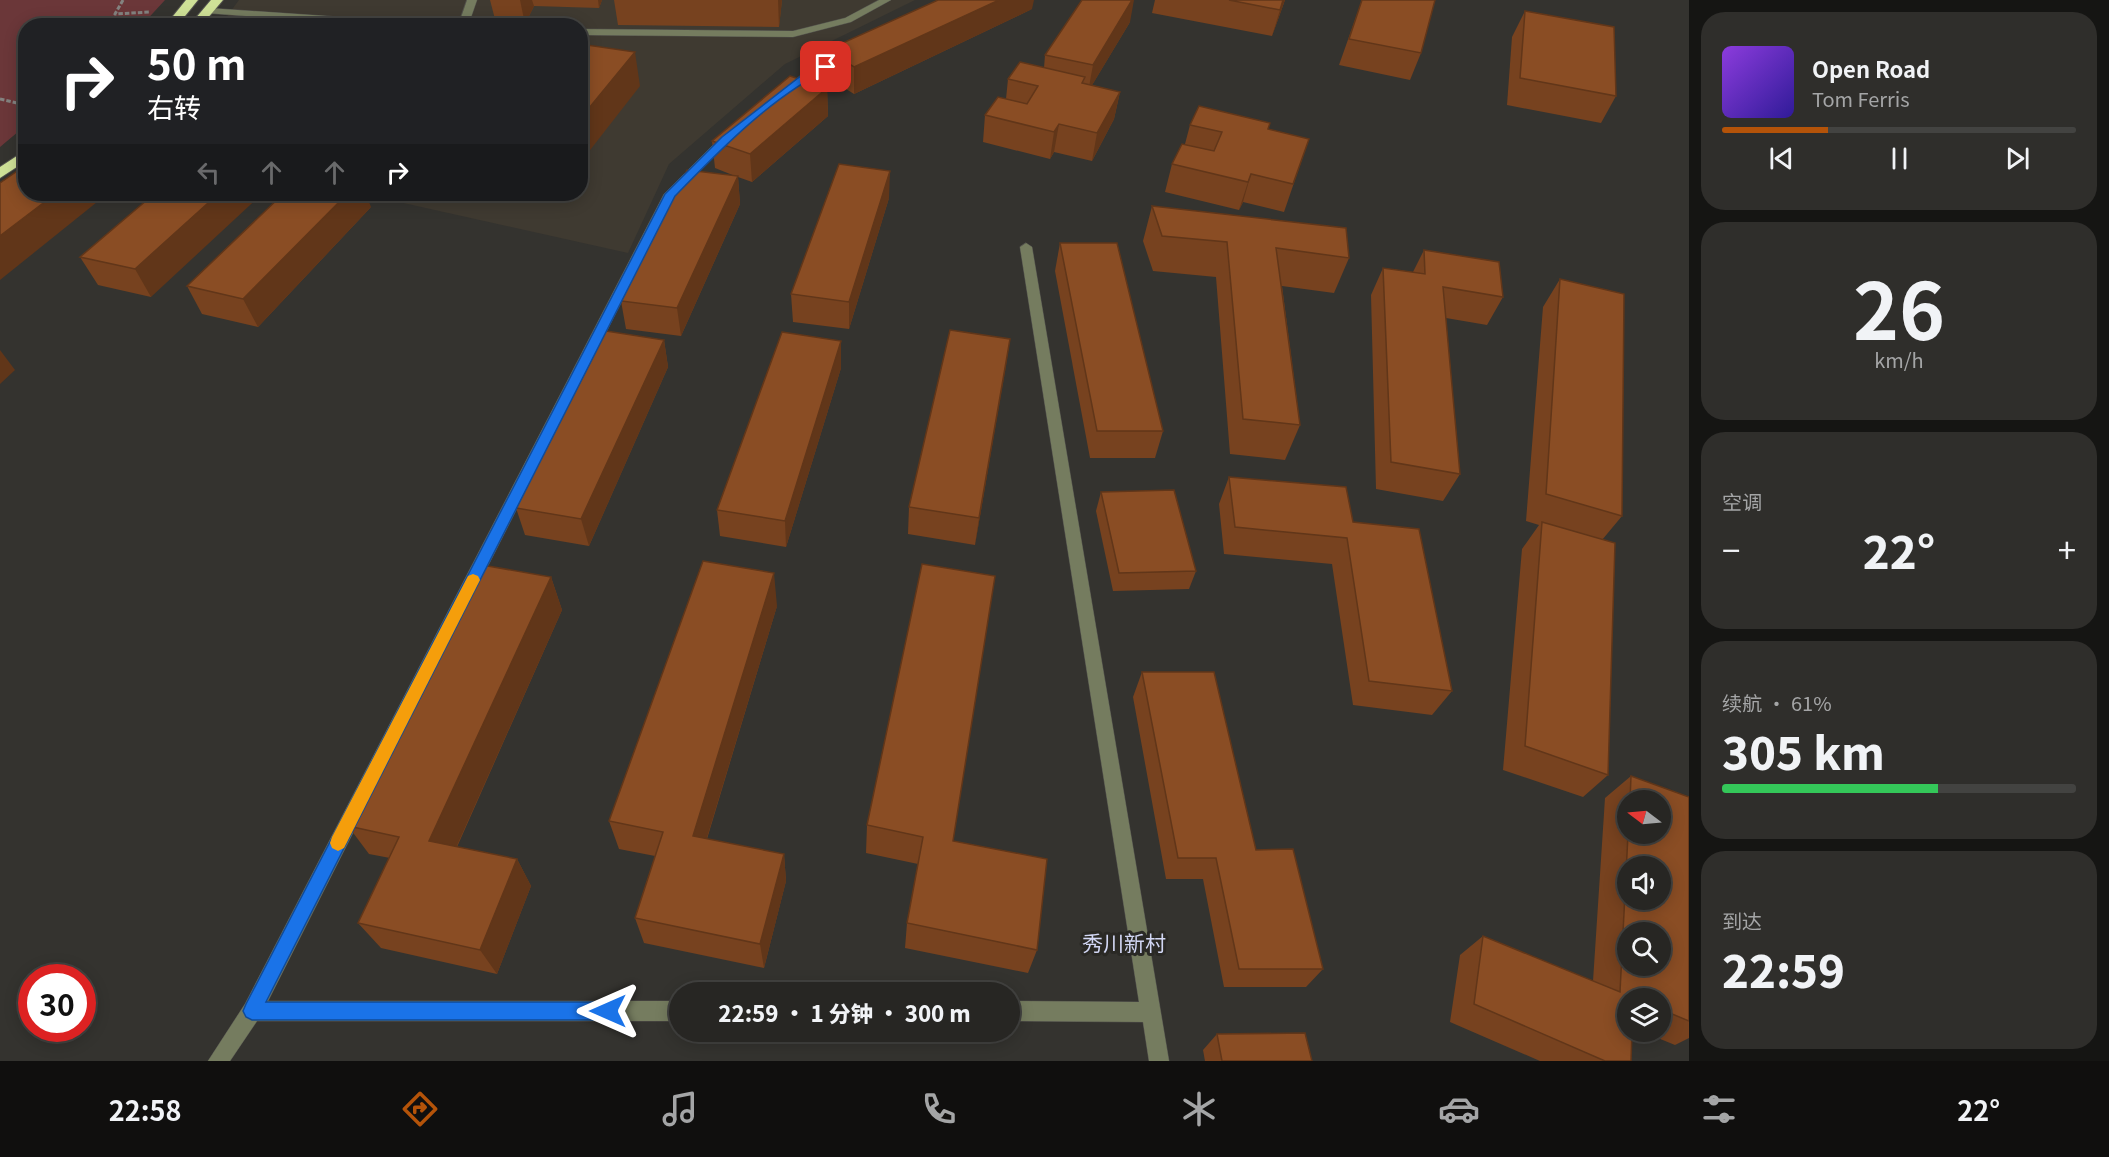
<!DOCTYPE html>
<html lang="zh">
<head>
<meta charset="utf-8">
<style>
	:root { --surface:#272623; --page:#2f2e2b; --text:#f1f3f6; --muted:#a4a5a6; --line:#434341; --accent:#b45309 }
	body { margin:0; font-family:Georgia,"Noto Sans SC",serif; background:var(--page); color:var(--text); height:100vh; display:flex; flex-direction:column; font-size:22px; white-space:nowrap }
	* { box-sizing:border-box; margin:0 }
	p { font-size:20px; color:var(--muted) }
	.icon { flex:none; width:33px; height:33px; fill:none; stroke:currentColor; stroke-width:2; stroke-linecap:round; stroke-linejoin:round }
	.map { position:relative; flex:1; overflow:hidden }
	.side { display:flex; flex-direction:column; gap:12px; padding:12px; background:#151513; width:420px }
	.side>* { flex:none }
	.top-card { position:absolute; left:18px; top:18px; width:570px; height:183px; border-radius:24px; box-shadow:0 3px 15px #0003,0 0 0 2px var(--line); background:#202124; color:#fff; overflow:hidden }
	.needle { width:39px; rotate:286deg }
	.controls { position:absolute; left:1617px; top:790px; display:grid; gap:12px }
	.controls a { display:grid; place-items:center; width:54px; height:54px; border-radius:50%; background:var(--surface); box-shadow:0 3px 15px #0003,0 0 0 2px var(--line); font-size:30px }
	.speed { position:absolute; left:18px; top:964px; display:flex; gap:12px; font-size:30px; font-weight:700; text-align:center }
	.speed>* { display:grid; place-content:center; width:78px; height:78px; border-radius:50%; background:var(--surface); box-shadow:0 3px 15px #0003,0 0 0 2px var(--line); line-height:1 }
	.speed .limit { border:9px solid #d22; background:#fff; color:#111 }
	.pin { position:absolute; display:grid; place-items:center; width:51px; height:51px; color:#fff; margin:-26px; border-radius:12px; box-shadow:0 3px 9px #0006 }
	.me { position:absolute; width:66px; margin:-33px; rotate:270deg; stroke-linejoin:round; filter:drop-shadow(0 0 4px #0008) }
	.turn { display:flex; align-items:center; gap:21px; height:126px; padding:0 30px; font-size:27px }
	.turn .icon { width:78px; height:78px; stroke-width:2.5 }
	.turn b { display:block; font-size:42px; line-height:51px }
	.lanes { display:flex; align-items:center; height:57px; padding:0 30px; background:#0003; justify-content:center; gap:30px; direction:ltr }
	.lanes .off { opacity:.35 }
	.big { font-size:45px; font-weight:800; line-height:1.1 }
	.side .tile { flex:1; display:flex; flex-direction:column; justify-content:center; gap:9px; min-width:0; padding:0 21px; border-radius:24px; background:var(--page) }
	.side .dial { align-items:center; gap:0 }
	.dial b { font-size:78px; line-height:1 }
	.song { display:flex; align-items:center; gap:18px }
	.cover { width:72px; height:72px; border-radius:9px; background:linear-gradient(135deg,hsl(270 70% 55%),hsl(250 70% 35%)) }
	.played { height:6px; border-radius:3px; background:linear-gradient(90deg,var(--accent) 30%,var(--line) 30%) }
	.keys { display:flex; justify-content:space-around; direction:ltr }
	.heat { display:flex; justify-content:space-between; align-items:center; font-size:33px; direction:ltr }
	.charge { height:9px; border-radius:4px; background:linear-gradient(90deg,#34c759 61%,var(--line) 0) }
	.trip { position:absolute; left:669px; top:982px; width:351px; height:60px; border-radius:30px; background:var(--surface); box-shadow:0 3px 15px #0003,0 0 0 2px var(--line); font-weight:800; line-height:60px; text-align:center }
	.dock { display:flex; height:96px; justify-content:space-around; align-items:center; background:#100f0e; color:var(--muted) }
	.dock .icon { width:42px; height:42px }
	.dock .on { color:var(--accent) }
	.dock b { font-size:27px; color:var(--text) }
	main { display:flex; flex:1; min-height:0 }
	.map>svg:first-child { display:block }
</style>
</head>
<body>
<main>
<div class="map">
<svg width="1689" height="1061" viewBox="0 0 1689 1061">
	<rect width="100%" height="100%" fill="#34332f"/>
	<polygon fill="#3f3a31" points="239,0 915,0 785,64 669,164 628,253 363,194 580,194 580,26 220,26"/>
	<polygon fill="#6b3739" points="0,0 165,0 142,25 26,26 25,126 0,147"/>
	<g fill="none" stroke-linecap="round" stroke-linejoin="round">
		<g stroke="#52514d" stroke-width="1">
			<g id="minor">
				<polygon points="467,0 477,0 468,26 458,26"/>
				<polygon points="879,0 891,0 851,22 793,37 580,35 580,29 793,31 845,18"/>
				<polygon points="208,8 429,23 433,26 379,26 205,13 203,11"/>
				<polygon points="841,56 850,58 809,79 790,94 781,92 801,75"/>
				<polygon points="726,135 731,138 730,140 675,196 268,1001 680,1001 680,1021 257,1021 230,1061 208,1061 245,1004 664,194 722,136"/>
				<polygon points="1026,243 1032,247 1169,1061 1149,1061 1143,1022 1010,1021 1010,1001 1139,1002 1020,247"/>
			</g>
		</g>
		<g stroke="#52514d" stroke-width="2">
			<g id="highway">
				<polygon points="186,0 198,0 177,26 165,26"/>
				<polygon points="211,0 223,0 201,26 189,26"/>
				<polygon points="26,150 26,161 0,178 0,167"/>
			</g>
		</g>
		<g stroke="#848380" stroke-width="3" stroke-dasharray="4.5 2" stroke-linecap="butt">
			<polyline points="123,0 115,14 150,12"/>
			<polyline points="0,99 26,105"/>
		</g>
		<use href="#minor" fill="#757c5f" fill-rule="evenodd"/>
		<use href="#highway" fill="#cfe197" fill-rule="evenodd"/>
	</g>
	<g fill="#77421f" fill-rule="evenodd">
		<polygon points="490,0 602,0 599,8 534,6 525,24 496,23"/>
		<polygon points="614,0 782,0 779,27 618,25"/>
		<polygon points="1155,0 1285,0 1272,36 1152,13"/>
		<polygon points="1362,0 1421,53 1410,80 1339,65"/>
		<polygon points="1032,9 854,94 827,77 827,50"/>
		<polygon points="1525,11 1616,96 1601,123 1507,105 1512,37"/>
		<polygon points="1130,22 1092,85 1120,92 1114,119 1092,161 1054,152 1050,159 983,142 985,115 1006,99 1008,79 1044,68 1045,55"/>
		<polygon points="827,88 828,116 752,182 738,177 740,204 681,336 626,329 621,301 735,176 715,168 712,141"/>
		<polygon points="1270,123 1268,129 1309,139 1284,212 1243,202 1239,210 1165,192 1172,164 1185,144 1190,125"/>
		<polygon points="154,194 151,297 98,285 80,257"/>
		<polygon points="889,198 849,329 793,322 791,294"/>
		<polygon points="1152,206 1349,258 1334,293 1282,286 1300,425 1285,460 1230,454 1216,277 1153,271 1143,241"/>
		<polygon points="371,207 258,327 202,314 187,286"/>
		<polygon points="1060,243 1163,431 1155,458 1090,458 1055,271"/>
		<polygon points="1424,250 1503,297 1487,325 1446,318 1460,474 1443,501 1376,489 1371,295 1383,268 1413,272"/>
		<polygon points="1560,279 1622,516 1602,540 1608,775 1583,797 1503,770 1522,549 1539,525 1526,521 1543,307"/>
		<polygon points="1010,339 975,545 908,534 909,507"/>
		<polygon points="664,340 668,367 589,546 525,535 516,508"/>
		<polygon points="841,341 841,368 786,547 720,536 717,510"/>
		<polygon points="1229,477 1353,522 1452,691 1432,715 1353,705 1332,564 1224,554 1219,504"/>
		<polygon points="1101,492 1196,571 1189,589 1113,591 1096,511"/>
		<polygon points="551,577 562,610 457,847 517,859 531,886 497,974 381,948 358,923 390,858 369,854 348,826"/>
		<polygon points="777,606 707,839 784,854 786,881 764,968 644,943 635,918 655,856 619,849 609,821"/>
		<polygon points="1142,672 1256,850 1323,969 1306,987 1224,987 1203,879 1166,879 1133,697"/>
		<path d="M1631 776 1689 797V1038L1675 1045 1643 1032H1660V999H1628L1631 1061H1540L1450 1022 1460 955 1483 936 1593 981 1605 798ZM1628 801H1660V834H1628Z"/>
		<polygon points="867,825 953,841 1037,950 1028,973 905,948 907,923 918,864 866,853"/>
		<polygon points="1217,1034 1312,1061 1205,1061 1203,1050"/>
	</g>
	<g fill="#613619">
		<polygon points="520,0 532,0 534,6 525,24"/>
		<polygon points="598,0 602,0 599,8"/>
		<polygon points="778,0 782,0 779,27"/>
		<polygon points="999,0 1034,0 1032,9 854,94 854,67"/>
		<polygon points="1132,0 1134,0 1130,22 1088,92 1093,65"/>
		<polygon points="1283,0 1285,0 1272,36 1280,10"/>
		<polygon points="635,52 640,86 580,163 580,119"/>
		<polygon points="827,88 828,116 752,182 750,154"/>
		<polygon points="1120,92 1114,119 1092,161 1097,133"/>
		<polygon points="1059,124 1054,152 1050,159 1054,132"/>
		<polygon points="890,171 889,198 849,329 849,302"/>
		<polygon points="1251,174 1243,202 1239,210 1248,182"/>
		<polygon points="738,176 740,204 681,336 677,308"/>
		<polygon points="55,194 107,194 0,280 0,236"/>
		<polygon points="218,194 262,194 151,297 135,269"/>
		<polygon points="347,194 366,194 371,207 258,327 243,299"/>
		<polygon points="1010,339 1006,366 975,545 979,518"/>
		<polygon points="664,340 668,367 589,546 581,519"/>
		<polygon points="841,341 841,368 786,547 785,521"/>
		<polygon points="0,350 15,370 0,384"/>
		<polygon points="774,573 777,606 699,864 693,836"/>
		<polygon points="551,577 562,610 447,868 429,841"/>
		<polygon points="784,854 786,881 764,968 760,944"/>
		<polygon points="517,859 531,886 497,974 480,950"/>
	</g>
	<g fill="#8a4d24" stroke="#613619" stroke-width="1.5" fill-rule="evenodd">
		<polygon points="938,0 999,0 854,67 827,50"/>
		<polygon points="1082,0 1132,0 1093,65 1045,55"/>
		<polygon points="1229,0 1283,0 1280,10"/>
		<polygon points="1362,0 1435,0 1421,53 1349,39"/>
		<polygon points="1525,11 1614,27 1616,96 1520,78"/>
		<polygon points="580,44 635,52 580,119"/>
		<polygon points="1020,62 1085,77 1082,83 1120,92 1097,133 1059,124 1054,132 985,115 998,97 1027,104 1038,86 1008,79"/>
		<polygon points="790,76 827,88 750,154 712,141"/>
		<polygon points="1199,106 1270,123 1268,129 1309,139 1293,184 1251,174 1248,182 1172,164 1182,144 1214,151 1222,132 1190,125"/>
		<polygon points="839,164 890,171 849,302 791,294"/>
		<polygon points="26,165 26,194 55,194 0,236 0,183"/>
		<polygon points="687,170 738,176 677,308 621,301"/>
		<polygon points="154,194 218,194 135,269 80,257"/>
		<polygon points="283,194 347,194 243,299 187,286"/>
		<polygon points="1152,206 1346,228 1349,258 1276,248 1300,425 1243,419 1227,242 1162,236"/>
		<polygon points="1060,243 1117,243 1163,431 1097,431"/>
		<polygon points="1424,250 1499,262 1503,297 1443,287 1460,474 1391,462 1383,268 1425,274"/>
		<polygon points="1560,279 1624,294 1622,516 1546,494"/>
		<polygon points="950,330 1010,339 979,518 909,507"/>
		<polygon points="606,331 664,340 581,519 516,508"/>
		<polygon points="782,332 841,341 785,521 717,510"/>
		<polygon points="1229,477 1346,487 1353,522 1419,529 1452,691 1369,681 1347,538 1235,527"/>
		<polygon points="1174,490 1196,571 1119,573 1101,492"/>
		<polygon points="1542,522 1615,543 1608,775 1525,746"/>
		<polygon points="703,561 774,573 693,836 784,854 760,944 635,918 663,832 609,821"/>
		<polygon points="922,564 995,576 953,841 1047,859 1037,950 907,923 923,837 867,825"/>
		<polygon points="482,565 551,577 429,841 517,859 480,950 358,923 399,837 348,826"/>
		<polygon points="1142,672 1214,672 1256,850 1293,849 1323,969 1239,969 1216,858 1178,858"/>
		<path d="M1631 776 1689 797V1021L1660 1009V999H1636L1634 998V999H1628V1032H1632L1631 1061H1605L1474 1004 1483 936 1620 992 1628 834H1660V801H1630ZM1628 867H1660V900H1628ZM1628 933H1660V966H1628Z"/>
		<polygon points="1305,1033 1312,1061 1222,1061 1217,1034"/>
	</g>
	<path fill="#1a73e8" stroke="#114b97" stroke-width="1.5" d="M826 64 831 67 829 69C772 96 719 151 675 196L266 1002H608L615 1005 617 1011 615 1017 608 1020H252L246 1017 243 1011 246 1004 665 194 722 137 802 75Z"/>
	<polygon fill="#f59e0b" points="473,574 478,576 480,580 344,848 338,851 332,848 330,843 332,837 468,576"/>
	<g text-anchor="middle" stroke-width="6" stroke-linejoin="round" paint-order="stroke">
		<g font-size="21" fill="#d2d7f4" stroke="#2a2925">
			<text x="1124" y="951">秀川新村</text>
		</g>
	</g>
</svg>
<div class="controls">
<a><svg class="needle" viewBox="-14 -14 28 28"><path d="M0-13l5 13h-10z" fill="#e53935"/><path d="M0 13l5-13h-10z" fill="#a4a5a6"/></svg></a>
<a><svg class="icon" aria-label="sound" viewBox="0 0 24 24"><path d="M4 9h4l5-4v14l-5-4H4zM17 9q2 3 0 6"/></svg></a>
<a><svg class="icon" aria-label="search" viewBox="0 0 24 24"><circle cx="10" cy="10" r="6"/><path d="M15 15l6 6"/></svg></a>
<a><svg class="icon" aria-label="layers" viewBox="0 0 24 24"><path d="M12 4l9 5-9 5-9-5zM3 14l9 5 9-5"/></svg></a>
</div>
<div class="speed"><div class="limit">30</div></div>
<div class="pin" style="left:826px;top:67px;background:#d93025"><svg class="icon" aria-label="arrive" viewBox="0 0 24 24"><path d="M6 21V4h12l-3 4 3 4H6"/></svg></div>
<svg class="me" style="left:608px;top:1011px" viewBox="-20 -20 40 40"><path d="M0-17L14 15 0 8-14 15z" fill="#1a73e8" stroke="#fff" stroke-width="4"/></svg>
<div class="trip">22:59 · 1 分钟 · 300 m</div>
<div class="top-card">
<div class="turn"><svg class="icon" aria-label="right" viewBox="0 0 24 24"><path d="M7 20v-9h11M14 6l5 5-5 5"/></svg><div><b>50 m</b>右转</div></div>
<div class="lanes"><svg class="icon off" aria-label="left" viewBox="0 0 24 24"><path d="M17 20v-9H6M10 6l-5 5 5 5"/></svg><svg class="icon off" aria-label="ahead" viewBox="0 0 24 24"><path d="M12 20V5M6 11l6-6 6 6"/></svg><svg class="icon off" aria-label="ahead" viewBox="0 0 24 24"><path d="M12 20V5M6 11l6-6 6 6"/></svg><svg class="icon" aria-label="right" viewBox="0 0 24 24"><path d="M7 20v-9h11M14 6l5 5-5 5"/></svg></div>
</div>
</div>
<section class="side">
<div class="tile">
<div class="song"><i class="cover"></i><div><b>Open Road</b><p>Tom Ferris</p></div></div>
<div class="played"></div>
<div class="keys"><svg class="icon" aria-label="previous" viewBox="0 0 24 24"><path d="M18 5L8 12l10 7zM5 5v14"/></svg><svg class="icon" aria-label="pause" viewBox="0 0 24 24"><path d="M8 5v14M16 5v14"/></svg><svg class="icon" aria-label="next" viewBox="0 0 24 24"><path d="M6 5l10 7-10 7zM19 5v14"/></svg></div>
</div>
<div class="tile dial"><b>26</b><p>km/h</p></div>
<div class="tile"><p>空调</p>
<div class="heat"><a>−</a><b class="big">22°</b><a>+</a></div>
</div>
<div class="tile"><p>续航 · 61%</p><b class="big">305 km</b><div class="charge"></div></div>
<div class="tile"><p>到达</p><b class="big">22:59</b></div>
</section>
</main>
<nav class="dock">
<b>22:58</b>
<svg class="icon on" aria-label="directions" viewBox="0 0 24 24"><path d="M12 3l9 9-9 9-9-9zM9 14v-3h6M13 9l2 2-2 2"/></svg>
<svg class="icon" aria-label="music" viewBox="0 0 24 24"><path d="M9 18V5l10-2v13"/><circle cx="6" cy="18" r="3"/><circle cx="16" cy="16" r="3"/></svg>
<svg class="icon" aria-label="phone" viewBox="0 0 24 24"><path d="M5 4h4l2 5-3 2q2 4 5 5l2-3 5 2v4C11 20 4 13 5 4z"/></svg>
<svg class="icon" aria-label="climate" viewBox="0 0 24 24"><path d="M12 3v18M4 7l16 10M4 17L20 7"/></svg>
<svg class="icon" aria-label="car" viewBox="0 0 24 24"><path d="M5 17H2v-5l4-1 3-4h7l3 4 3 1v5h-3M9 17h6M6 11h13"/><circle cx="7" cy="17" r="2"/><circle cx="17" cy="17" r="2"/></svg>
<svg class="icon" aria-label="filters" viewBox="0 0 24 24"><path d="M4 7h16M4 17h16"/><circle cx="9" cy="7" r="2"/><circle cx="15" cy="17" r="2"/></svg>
<b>22°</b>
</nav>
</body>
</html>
